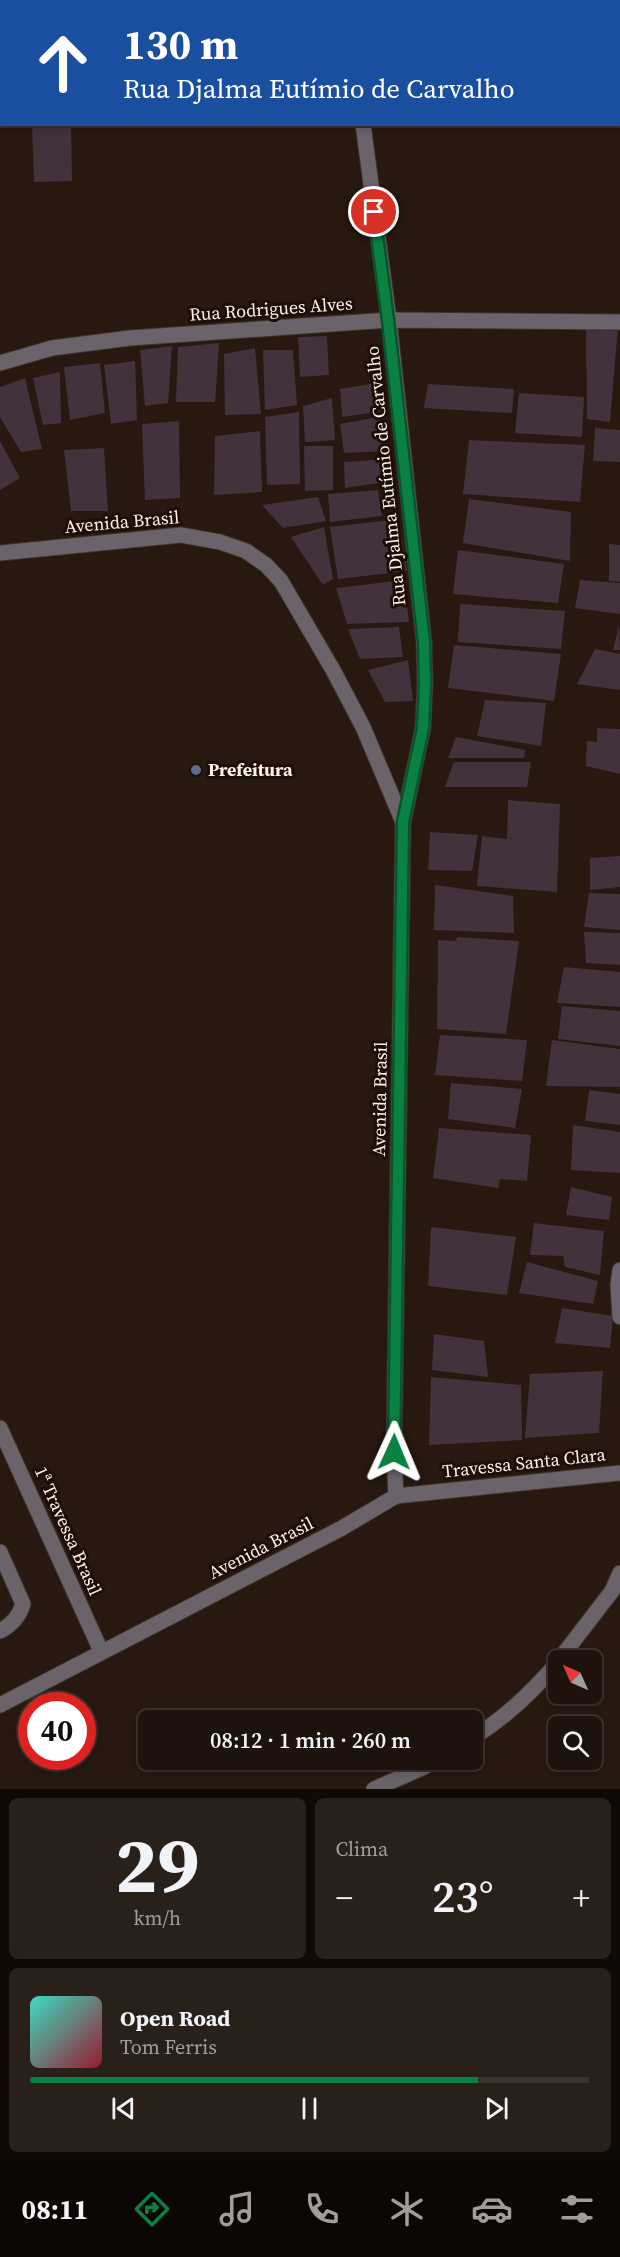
<!DOCTYPE html>
<html lang="pt">
<head>
<meta charset="utf-8">
<style>
	:root { --surface:#1d120c; --page:#2a201a; --text:#f1f3f6; --muted:#a09e9d; --line:#3b322d; --accent:#0b8043 }
	body { margin:0; font-family:"Source Serif 4",serif; background:var(--page); color:var(--text); height:100vh; display:flex; flex-direction:column; font-size:22px; white-space:nowrap }
	* { box-sizing:border-box; margin:0 }
	p { font-size:20px; color:var(--muted) }
	.icon { flex:none; width:33px; height:33px; fill:none; stroke:currentColor; stroke-width:2; stroke-linecap:round; stroke-linejoin:round }
	.map { position:relative; height:1789px; overflow:hidden }
	.panel { display:flex; flex-direction:column; gap:9px; padding:9px; background:#100a07; flex:1 }
	.panel>* { flex:none }
	.top-card { position:absolute; left:0px; top:0px; width:621px; height:126px; box-shadow:0 3px 9px #0003,0 0 0 2px var(--line); background:#1a4fa0; color:#fff; overflow:hidden }
	.needle { width:39px; rotate:315deg }
	.controls { position:absolute; left:548px; top:1650px; display:grid; gap:12px }
	.controls a { display:grid; place-items:center; width:54px; height:54px; border-radius:9px; background:var(--surface); box-shadow:0 3px 9px #0003,0 0 0 2px var(--line); font-size:30px }
	.speed { position:absolute; left:18px; top:1692px; display:flex; gap:12px; font-size:30px; font-weight:700; text-align:center }
	.speed>* { display:grid; place-content:center; width:78px; height:78px; border-radius:50%; background:var(--surface); box-shadow:0 3px 9px #0003,0 0 0 2px var(--line); line-height:1 }
	.speed .limit { border:9px solid #d22; background:#fff; color:#111 }
	.pin { position:absolute; display:grid; place-items:center; width:51px; height:51px; color:#fff; margin:-26px; border:3px solid #fff; border-radius:50%; box-shadow:0 2px 6px #0007 }
	.me { position:absolute; width:66px; margin:-33px; rotate:1deg; stroke-linejoin:round; filter:drop-shadow(0 0 4px #0008) }
	.turn { display:flex; align-items:center; gap:21px; height:126px; padding:0 24px; font-size:27px }
	.turn .icon { width:78px; height:78px; stroke-width:2.5 }
	.turn b { display:block; font-size:42px; line-height:51px }
	.big { font-size:45px; font-weight:600; line-height:1.1 }
	.panel .widget { flex:1; display:flex; flex-direction:column; justify-content:center; gap:9px; min-width:0; padding:0 21px; border-radius:9px; background:var(--page) }
	.panel .dial { align-items:center; gap:0 }
	.dial b { font-size:78px; line-height:1 }
	.song { display:flex; align-items:center; gap:18px }
	.cover { width:72px; height:72px; border-radius:9px; background:linear-gradient(135deg,hsl(170 70% 55%),hsl(350 70% 35%)) }
	.played { height:6px; border-radius:3px; background:linear-gradient(90deg,var(--accent) 80%,var(--line) 80%) }
	.keys { display:flex; justify-content:space-around; direction:ltr }
	.heat { display:flex; justify-content:space-between; align-items:center; font-size:33px; direction:ltr }
	.panel .tiles { flex:1; display:grid; gap:9px; grid-template-columns:1fr 1fr }
	.widget:last-child { grid-column:span 2 }
	.trip { position:absolute; left:138px; top:1710px; width:345px; height:60px; border-radius:9px; background:var(--surface); box-shadow:0 3px 9px #0003,0 0 0 2px var(--line); font-weight:600; line-height:60px; text-align:center }
	.dock { display:flex; height:96px; justify-content:space-around; align-items:center; background:#0c0705; color:var(--muted) }
	.dock .icon { width:42px; height:42px }
	.dock .on { color:var(--accent) }
	.dock b { font-size:27px; color:var(--text) }
	.map>svg:first-child { display:block }
</style>
</head>
<body>
<div class="map">
<svg width="620" height="1789" viewBox="0 0 620 1789">
	<rect width="100%" height="100%" fill="#271810"/>
	<g fill="#42323c">
		<polygon points="32,124 71,124 72,181 34,182"/>
		<polygon points="586,325 618,327 610,422 587,419"/>
		<polygon points="327,336 329,375 300,377 298,337"/>
		<polygon points="219,343 215,402 176,402 178,347"/>
		<polygon points="172,346 168,403 145,406 140,350"/>
		<polygon points="255,348 261,414 225,415 224,354"/>
		<polygon points="263,350 293,350 297,405 265,410"/>
		<polygon points="135,361 137,420 111,424 104,365"/>
		<polygon points="100,363 105,413 70,420 64,367"/>
		<polygon points="60,372 61,423 43,425 33,378"/>
		<polygon points="25,378 42,449 21,452 0,417 0,387"/>
		<polygon points="382,382 385,411 342,417 340,389"/>
		<polygon points="428,384 514,389 512,413 424,408"/>
		<polygon points="519,393 584,397 582,437 515,433"/>
		<polygon points="332,398 335,440 305,442 303,406"/>
		<polygon points="299,412 300,484 267,485 265,417"/>
		<polygon points="384,416 388,451 344,453 340,424"/>
		<polygon points="179,421 180,498 145,500 142,424"/>
		<polygon points="595,428 620,430 620,462 593,461"/>
		<polygon points="260,431 262,492 214,495 215,436"/>
		<polygon points="469,440 585,445 580,502 463,494"/>
		<polygon points="0,441 20,478 0,490"/>
		<polygon points="304,446 333,446 333,490 305,491"/>
		<polygon points="104,448 108,511 71,511 64,450"/>
		<polygon points="388,459 392,481 345,488 344,462"/>
		<polygon points="378,490 382,516 330,522 328,494"/>
		<polygon points="318,497 326,521 283,528 262,505"/>
		<polygon points="469,499 571,512 570,561 463,543"/>
		<polygon points="399,519 407,571 338,579 330,527"/>
		<polygon points="324,527 333,579 323,585 291,537"/>
		<polygon points="609,544 620,545 620,582 609,581"/>
		<polygon points="458,550 564,564 558,603 453,594"/>
		<polygon points="404,580 409,622 347,624 336,588"/>
		<polygon points="580,580 620,583 620,614 575,608"/>
		<polygon points="460,604 565,611 561,649 458,642"/>
		<polygon points="619,625 620,650 613,650"/>
		<polygon points="399,627 403,657 360,659 348,629"/>
		<polygon points="454,645 561,654 554,701 448,688"/>
		<polygon points="595,649 620,654 620,690 577,684"/>
		<polygon points="408,660 413,701 385,702 368,670"/>
		<polygon points="485,700 546,703 541,746 477,736"/>
		<polygon points="597,728 620,729 620,774 586,766 587,741 597,742"/>
		<polygon points="456,737 525,750 524,758 448,758"/>
		<polygon points="454,762 531,762 527,787 445,787"/>
		<polygon points="508,800 560,804 557,892 477,886 482,836 507,839"/>
		<polygon points="430,832 478,835 472,871 428,870"/>
		<polygon points="620,856 620,887 590,890 590,858"/>
		<polygon points="435,885 513,896 514,933 434,930"/>
		<polygon points="589,893 620,894 620,930 584,927"/>
		<polygon points="584,932 620,933 620,965 586,963"/>
		<polygon points="457,937 519,941 506,1034 437,1029 438,940 456,941"/>
		<polygon points="564,967 620,972 620,1007 557,1003"/>
		<polygon points="562,1006 620,1011 620,1046 558,1039"/>
		<polygon points="440,1035 527,1040 522,1081 435,1075"/>
		<polygon points="552,1040 620,1049 620,1087 546,1086"/>
		<polygon points="451,1083 522,1089 515,1128 448,1119"/>
		<polygon points="589,1090 620,1094 620,1125 585,1121"/>
		<polygon points="573,1125 620,1132 620,1173 571,1170"/>
		<polygon points="439,1128 531,1135 527,1181 500,1179 498,1188 433,1178"/>
		<polygon points="571,1187 612,1197 609,1220 566,1215"/>
		<polygon points="534,1223 604,1231 600,1275 565,1267 563,1256 530,1255"/>
		<polygon points="431,1227 516,1237 507,1295 428,1286"/>
		<polygon points="527,1262 598,1281 593,1304 519,1293"/>
		<polygon points="562,1308 613,1316 610,1348 555,1343"/>
		<polygon points="434,1334 484,1341 488,1377 432,1370"/>
		<polygon points="603,1371 599,1433 525,1438 530,1374"/>
		<polygon points="431,1377 521,1385 522,1440 429,1445"/>
	</g>
	<g fill="none" stroke-linecap="round" stroke-linejoin="round">
		<g stroke="#41322a" stroke-width="17">
			<g id="minor">
				<polyline points="350,0 350,2"/>
				<polyline points="0,107 2,107"/>
				<polyline points="363,124 389,320 424,642 425,684 423,728 403,822"/>
				<polyline points="0,363 52,348 130,338 389,320 620,322"/>
				<polyline points="0,553 181,535 220,542 246,551 266,565 281,581 333,670 363,727 403,822 394,1452 396,1496 342,1528 0,1705"/>
				<polyline points="620,1270 618,1285 620,1317"/>
				<polyline points="0,1428 101,1651"/>
				<polyline points="396,1496 620,1473"/>
				<path d="M0 1552 23 1604C19 1617 12 1625 0 1631"/>
				<polyline points="559,1660 612,1591 620,1573"/>
				<path d="M472 1738C504 1719 534 1690 558 1662"/>
				<polyline points="374,1789 422,1768 436,1760"/>
			</g>
		</g>
		<use href="#minor" stroke="#6a646a" stroke-width="15"/>
	</g>
	<g fill="none" stroke-linecap="round" stroke-linejoin="round">
		<g stroke="#07532c" stroke-width="15">
			<polyline id="route" points="374,212 388,320 424,642 425,684 423,728 403,822 394,1452"/>
		</g>
		<use href="#route" stroke="#0b8043" stroke-width="10"/>
	</g>
	<circle fill="#5c6f8a" stroke="#1d0f07" stroke-width="2" cx="196" cy="770" r="6"/>
	<g text-anchor="middle" stroke-width="6" stroke-linejoin="round" paint-order="stroke">
		<g font-size="18" fill="#fdf2ec" stroke="#1d0f07">
			<text transform="translate(271 309) rotate(-4)" y="6">Rua Rodrigues Alves</text>
			<text transform="translate(386 476) rotate(-96)" y="6">Rua Djalma Eutímio de Carvalho</text>
			<text transform="translate(122 522) rotate(-5)" y="6">Avenida Brasil</text>
			<text transform="translate(380 1099) rotate(-89)" y="6">Avenida Brasil</text>
			<text transform="translate(524 1463) rotate(-6)" y="6">Travessa Santa Clara</text>
			<text transform="translate(68 1531) rotate(66)" y="6">1ª Travessa Brasil</text>
			<text transform="translate(261 1548) rotate(-27)" y="6">Avenida Brasil</text>
		</g>
		<g font-size="18" font-weight="bold" fill="#fdf2ec" stroke="#1d0f07" text-anchor="start">
			<text x="208" y="776">Prefeitura</text>
		</g>
	</g>
</svg>
<div class="controls">
<a><svg class="needle" viewBox="-14 -14 28 28"><path d="M0-13l5 13h-10z" fill="#e53935"/><path d="M0 13l5-13h-10z" fill="#a09e9d"/></svg></a>
<a><svg class="icon" aria-label="search" viewBox="0 0 24 24"><circle cx="10" cy="10" r="6"/><path d="M15 15l6 6"/></svg></a>
</div>
<div class="speed"><div class="limit">40</div></div>
<div class="pin" style="left:374px;top:212px;background:#d93025"><svg class="icon" aria-label="arrive" viewBox="0 0 24 24"><path d="M6 21V4h12l-3 4 3 4H6"/></svg></div>
<svg class="me" style="left:394px;top:1452px" viewBox="-20 -20 40 40"><path d="M0-17L14 15 0 8-14 15z" fill="#0b8043" stroke="#fff" stroke-width="4"/></svg>
<div class="trip">08:12 · 1 min · 260 m</div>
<div class="top-card">
<div class="turn"><svg class="icon" aria-label="ahead" viewBox="0 0 24 24"><path d="M12 20V5M6 11l6-6 6 6"/></svg><div><b>130 m</b>Rua Djalma Eutímio de Carvalho</div></div>
</div>
</div>
<section class="panel">
<div class="tiles">
<div class="widget dial"><b>29</b><p>km/h</p></div>
<div class="widget"><p>Clima</p>
<div class="heat"><a>−</a><b class="big">23°</b><a>+</a></div>
</div>
<div class="widget">
<div class="song"><i class="cover"></i><div><b>Open Road</b><p>Tom Ferris</p></div></div>
<div class="played"></div>
<div class="keys"><svg class="icon" aria-label="previous" viewBox="0 0 24 24"><path d="M18 5L8 12l10 7zM5 5v14"/></svg><svg class="icon" aria-label="pause" viewBox="0 0 24 24"><path d="M8 5v14M16 5v14"/></svg><svg class="icon" aria-label="next" viewBox="0 0 24 24"><path d="M6 5l10 7-10 7zM19 5v14"/></svg></div>
</div>
</div>
</section>
<nav class="dock">
<b>08:11</b>
<svg class="icon on" aria-label="directions" viewBox="0 0 24 24"><path d="M12 3l9 9-9 9-9-9zM9 14v-3h6M13 9l2 2-2 2"/></svg>
<svg class="icon" aria-label="music" viewBox="0 0 24 24"><path d="M9 18V5l10-2v13"/><circle cx="6" cy="18" r="3"/><circle cx="16" cy="16" r="3"/></svg>
<svg class="icon" aria-label="phone" viewBox="0 0 24 24"><path d="M5 4h4l2 5-3 2q2 4 5 5l2-3 5 2v4C11 20 4 13 5 4z"/></svg>
<svg class="icon" aria-label="climate" viewBox="0 0 24 24"><path d="M12 3v18M4 7l16 10M4 17L20 7"/></svg>
<svg class="icon" aria-label="car" viewBox="0 0 24 24"><path d="M5 17H2v-5l4-1 3-4h7l3 4 3 1v5h-3M9 17h6M6 11h13"/><circle cx="7" cy="17" r="2"/><circle cx="17" cy="17" r="2"/></svg>
<svg class="icon" aria-label="filters" viewBox="0 0 24 24"><path d="M4 7h16M4 17h16"/><circle cx="9" cy="7" r="2"/><circle cx="15" cy="17" r="2"/></svg>
</nav>
</body>
</html>
